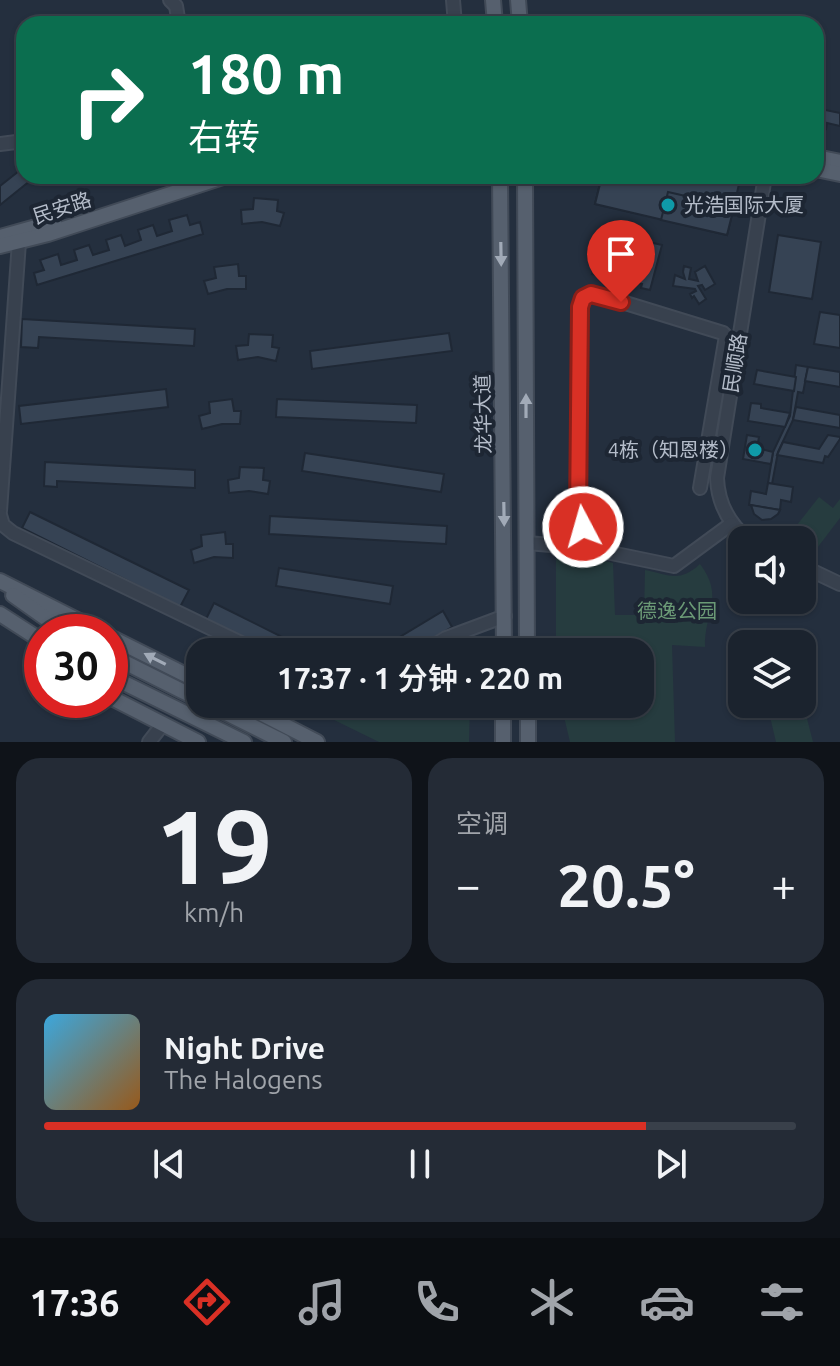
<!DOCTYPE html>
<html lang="zh">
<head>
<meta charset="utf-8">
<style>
	:root { --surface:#1b232e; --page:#242b36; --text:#f1f3f6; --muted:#a0a4aa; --line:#39404a; --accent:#d93025 }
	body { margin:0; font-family:Ubuntu,"Noto Sans SC",sans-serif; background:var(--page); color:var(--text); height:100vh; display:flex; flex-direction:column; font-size:30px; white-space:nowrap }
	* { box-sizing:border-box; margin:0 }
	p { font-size:26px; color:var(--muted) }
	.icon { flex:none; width:44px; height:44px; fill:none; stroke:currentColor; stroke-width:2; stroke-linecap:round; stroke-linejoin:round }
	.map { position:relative; height:742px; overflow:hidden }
	.side { display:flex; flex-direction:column; gap:16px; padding:16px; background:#0f1319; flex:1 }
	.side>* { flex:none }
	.guide { position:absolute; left:16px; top:16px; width:808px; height:168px; border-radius:24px; box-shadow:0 2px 6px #0004,0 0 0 2px var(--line); background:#0b6e4f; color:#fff; overflow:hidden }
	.tools { position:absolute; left:728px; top:526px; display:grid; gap:16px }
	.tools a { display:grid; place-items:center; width:88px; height:88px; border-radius:16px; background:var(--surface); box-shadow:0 2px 6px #0004,0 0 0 2px var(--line); font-size:40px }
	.speed { position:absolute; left:24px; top:614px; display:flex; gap:16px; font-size:40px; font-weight:700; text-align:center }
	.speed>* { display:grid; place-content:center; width:104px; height:104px; border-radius:50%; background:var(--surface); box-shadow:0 2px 6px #0004,0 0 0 2px var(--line); line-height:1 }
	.speed .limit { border:12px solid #d22; background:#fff; color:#111 }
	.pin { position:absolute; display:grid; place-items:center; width:68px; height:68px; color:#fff; margin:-82px -34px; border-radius:50% 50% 50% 0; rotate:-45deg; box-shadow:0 0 8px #0007 }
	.pin .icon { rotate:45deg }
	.me { position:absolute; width:88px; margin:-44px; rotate:354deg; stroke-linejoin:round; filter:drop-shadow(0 0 6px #0008) }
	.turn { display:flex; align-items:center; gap:28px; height:168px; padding:0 40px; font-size:36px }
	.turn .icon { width:104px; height:104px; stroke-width:2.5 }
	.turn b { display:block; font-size:56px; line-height:68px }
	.big { font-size:60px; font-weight:600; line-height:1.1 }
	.side .widget { flex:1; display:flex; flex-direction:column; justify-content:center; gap:12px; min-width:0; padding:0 28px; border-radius:24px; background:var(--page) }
	.side .dial { align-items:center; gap:0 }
	.dial b { font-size:104px; line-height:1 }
	.song { display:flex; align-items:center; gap:24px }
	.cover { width:96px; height:96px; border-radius:12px; background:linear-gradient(135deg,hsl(200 70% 55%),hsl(30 70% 35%)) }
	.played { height:8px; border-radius:4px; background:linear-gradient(90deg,var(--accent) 80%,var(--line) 80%) }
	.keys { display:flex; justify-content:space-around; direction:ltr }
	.heat { display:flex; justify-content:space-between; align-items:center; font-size:44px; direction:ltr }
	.side .tiles { flex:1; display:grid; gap:16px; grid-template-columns:1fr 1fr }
	.widget:last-child { grid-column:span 2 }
	.trip { position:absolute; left:186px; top:638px; width:468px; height:80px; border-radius:24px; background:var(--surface); box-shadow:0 2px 6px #0004,0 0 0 2px var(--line); font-weight:600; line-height:80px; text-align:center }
	.tabs { display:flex; height:128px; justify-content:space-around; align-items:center; background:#0b0e12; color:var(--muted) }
	.tabs .icon { width:56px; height:56px }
	.tabs .active { color:var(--accent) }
	.tabs b { font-size:36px; color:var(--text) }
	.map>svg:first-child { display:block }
</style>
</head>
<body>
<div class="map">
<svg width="840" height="742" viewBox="0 0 840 742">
	<rect width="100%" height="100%" fill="#242f3e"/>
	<g fill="#263c3f">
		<polygon points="819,497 833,508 840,499 840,518 811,556 802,552 802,540 786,539"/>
		<path d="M556 556 593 558 613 563 615 615H644L645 570C670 575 679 583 700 564 725 597 704 613 705 647L672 645 675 742H570L561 704H640V652H556Z"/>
		<polygon points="802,699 813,742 776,742 767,704 802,704"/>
		<polygon points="350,704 470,704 469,742 379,742 328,717"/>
	</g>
	<g fill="#364354" stroke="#1f2835" stroke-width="2">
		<polygon points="816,108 840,113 840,126 827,123 826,129 816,127 818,121 816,120"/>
		<polygon points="24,167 24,176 36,176 0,205 0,186"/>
		<polygon points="602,176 644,176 635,213 595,204"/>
		<polygon points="602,176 724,176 740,180 727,235 595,204"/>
		<polygon points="668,192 734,207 727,235 661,220"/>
		<polygon points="254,198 278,200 277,211 284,213 280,226 262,222 242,224 241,210 253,209"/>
		<polygon points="187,215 190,225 200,222 203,234 37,285 34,273 44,270 40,260 58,254 61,265 77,260 74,250 89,245 93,255 109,250 106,240 121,235 125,246 141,240 138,230 153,225 157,236 172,231 169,220"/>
		<polygon points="778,235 821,242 812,299 769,292"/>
		<polygon points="594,237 647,250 649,242 662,245 650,290 641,288 642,284 638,283 641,273 634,271 637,261 618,256 617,262 608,260 605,274 602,273 601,276 592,274 598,251 594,250 595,246 592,245"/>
		<polygon points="238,264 239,276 246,276 246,289 227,289 208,294 204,281 216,278 214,267"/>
		<polygon points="684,266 691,268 689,279 698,281 695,272 705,266 715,284 705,290 702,285 698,286 706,299 699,304 694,296 692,298 690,294 696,291 695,289 673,286 675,275 685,279 683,272"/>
		<polygon points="820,312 840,315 840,348 814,344"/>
		<polygon points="22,319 195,329 194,346 39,337 38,348 21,347"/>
		<polygon points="449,333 452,351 312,369 310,351"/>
		<polygon points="249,334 273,335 272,347 279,348 276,361 258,357 238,360 236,346 248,345"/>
		<polygon points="796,365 808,367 803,393 798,392 793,420 778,452 772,484 768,483 773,452 790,416"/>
		<polygon points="808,367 840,372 840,387 805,381"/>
		<polygon points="757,370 796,377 794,391 754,384"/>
		<polygon points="166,389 168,407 21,424 19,406"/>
		<polygon points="232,399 234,411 241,411 240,424 222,424 202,429 199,416 210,413 209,402"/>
		<polygon points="277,399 417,405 416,423 276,417"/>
		<polygon points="751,403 761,404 761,408 790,413 785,427 748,421"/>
		<polygon points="796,407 840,415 840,428 793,420"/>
		<polygon points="747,435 759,437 757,448 773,452 771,464 743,459"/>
		<polygon points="828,435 840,437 840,439 828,457 825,456 823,463 777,455 783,442 819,449"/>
		<polygon points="305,453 444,474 441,492 302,471"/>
		<polygon points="45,462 195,470 195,488 57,481 57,487 44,486"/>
		<polygon points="240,467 264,468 263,480 270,481 268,494 249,491 229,493 228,480 239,478"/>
		<polygon points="768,483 793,487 791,502 781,500 780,510 749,505 751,491 766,494"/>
		<polygon points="751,505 780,510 778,514 771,519 762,520 754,514"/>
		<polygon points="30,512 189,590 180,607 22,528"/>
		<polygon points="270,516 447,526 446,544 269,534"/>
		<polygon points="225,532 226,544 233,544 233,558 214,557 194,563 191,550 202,546 201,535"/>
		<polygon points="279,568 393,586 390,604 276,586"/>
		<polygon points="214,603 312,652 271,652 206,619"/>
		<polygon points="443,611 452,627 410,652 375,652"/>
	</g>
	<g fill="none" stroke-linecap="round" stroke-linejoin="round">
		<g stroke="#414a57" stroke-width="16">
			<g id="minor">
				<polyline points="170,0 176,6 179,24"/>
				<polyline points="453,0 455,24"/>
				<polyline points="0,144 24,141"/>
				<polyline points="0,511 19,242"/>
				<polyline points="0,515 3,525 13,533 260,652"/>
				<path d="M749 540C729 524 718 504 717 478L765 176"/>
				<polyline points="527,543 587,548 674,566 731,524"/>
				<polyline points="587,548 585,532 578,517 580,307 586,295 596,294 723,333 726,336 700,488"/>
				<polyline points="802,566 840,584"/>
				<polyline points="423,652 446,638 505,616"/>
				<polyline points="149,742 163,724"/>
			</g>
		</g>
		<g stroke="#414a57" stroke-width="18">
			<g id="major">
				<polyline points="493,0 495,24"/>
				<polyline points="518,0 520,24"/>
				<polyline points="816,157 840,162"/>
				<polyline points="816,169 840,174"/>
				<polyline points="500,176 504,652"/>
				<polyline points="525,176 527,652"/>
				<polyline points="0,237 54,222"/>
				<polyline points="0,246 48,234 226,176"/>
				<polyline points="0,581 101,632"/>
				<polyline points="13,595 65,632"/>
				<polyline points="0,614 42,641"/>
				<polyline points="110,637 200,682"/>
				<polyline points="110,655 200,700"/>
				<polyline points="110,676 244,742"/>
				<polyline points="110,697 198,742"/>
				<polyline points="208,704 284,742"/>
				<polyline points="243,704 317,742"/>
				<polyline points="528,704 528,742"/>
				<polyline points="503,742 503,704"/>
			</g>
		</g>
		<use href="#minor" stroke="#38414e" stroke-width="12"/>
		<use href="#major" stroke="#56606e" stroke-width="14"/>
	</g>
	<defs><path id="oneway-solid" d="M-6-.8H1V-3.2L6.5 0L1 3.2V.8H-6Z" transform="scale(2)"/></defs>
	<g fill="#a1aab7">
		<use href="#oneway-solid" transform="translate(501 254) rotate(89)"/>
		<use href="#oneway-solid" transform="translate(526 406) rotate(-90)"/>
		<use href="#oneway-solid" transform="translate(504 514) rotate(89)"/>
		<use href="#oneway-solid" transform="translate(155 659) rotate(-153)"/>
	</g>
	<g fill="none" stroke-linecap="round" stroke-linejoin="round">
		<g stroke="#8d1f18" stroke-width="20">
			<polyline id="route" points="583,527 578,517 580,307 583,298 591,294 621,302"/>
		</g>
		<use href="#route" stroke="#d93025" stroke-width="14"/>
	</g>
	<g fill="#0f9aa8" stroke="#1d2633" stroke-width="3">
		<circle cx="668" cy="205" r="8"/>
		<circle cx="755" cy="450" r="8"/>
	</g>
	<g text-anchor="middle" stroke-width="8" stroke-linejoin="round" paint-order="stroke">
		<g font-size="20" fill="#b4bcc9" stroke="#1d2633" text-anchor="start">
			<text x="684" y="212">光浩国际大厦</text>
			<text x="739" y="457" text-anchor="end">4栋（知恩楼）</text>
		</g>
		<g font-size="20" fill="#b4bcc9" stroke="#1d2633">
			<text transform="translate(62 208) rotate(-18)" y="7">民安路</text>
			<text transform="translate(735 363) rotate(-81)" y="7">民顺路</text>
			<text transform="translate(483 414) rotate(-91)" y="7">龙华大道</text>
		</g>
		<g font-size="20" fill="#6b9a76" stroke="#1d2633">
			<text x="677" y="618">德逸公园</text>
		</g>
	</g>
</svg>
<div class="tools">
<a><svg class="icon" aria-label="sound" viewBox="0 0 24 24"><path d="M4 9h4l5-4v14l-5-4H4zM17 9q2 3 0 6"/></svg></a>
<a><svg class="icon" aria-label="layers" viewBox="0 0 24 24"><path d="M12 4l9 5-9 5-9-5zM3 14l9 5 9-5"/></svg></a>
</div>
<div class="speed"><div class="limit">30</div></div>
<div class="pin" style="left:621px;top:302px;background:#d93025"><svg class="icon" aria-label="arrive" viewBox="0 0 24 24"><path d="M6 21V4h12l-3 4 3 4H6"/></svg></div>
<svg class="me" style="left:583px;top:527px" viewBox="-20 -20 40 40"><circle r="17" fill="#d93025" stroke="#fff" stroke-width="3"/><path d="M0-11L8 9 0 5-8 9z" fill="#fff"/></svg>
<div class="trip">17:37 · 1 分钟 · 220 m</div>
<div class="guide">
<div class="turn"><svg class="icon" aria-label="right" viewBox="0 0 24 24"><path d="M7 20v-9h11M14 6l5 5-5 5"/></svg><div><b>180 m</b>右转</div></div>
</div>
</div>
<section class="side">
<div class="tiles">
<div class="widget dial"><b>19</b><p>km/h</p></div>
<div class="widget"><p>空调</p>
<div class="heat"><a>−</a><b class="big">20.5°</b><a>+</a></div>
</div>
<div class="widget">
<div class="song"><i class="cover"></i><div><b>Night Drive</b><p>The Halogens</p></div></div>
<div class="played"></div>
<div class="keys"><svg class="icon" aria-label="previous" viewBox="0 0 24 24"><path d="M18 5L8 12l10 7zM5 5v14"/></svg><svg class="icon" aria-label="pause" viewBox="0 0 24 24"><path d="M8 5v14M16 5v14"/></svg><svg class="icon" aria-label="next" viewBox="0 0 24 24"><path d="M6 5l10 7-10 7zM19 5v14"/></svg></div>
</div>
</div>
</section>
<nav class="tabs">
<b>17:36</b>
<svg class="icon active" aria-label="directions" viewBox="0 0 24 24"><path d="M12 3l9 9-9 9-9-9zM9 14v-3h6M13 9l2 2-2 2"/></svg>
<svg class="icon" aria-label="music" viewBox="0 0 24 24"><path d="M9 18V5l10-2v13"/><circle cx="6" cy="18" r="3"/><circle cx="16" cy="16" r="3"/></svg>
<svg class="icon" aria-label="phone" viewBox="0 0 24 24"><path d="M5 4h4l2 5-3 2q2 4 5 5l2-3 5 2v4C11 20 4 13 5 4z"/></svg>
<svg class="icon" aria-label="climate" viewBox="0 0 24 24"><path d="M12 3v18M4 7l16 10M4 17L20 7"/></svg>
<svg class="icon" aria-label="car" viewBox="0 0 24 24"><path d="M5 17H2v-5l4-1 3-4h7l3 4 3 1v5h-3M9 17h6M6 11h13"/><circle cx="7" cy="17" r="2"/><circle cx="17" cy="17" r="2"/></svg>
<svg class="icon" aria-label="filters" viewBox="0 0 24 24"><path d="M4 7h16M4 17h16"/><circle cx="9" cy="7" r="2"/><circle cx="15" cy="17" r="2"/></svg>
</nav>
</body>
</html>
